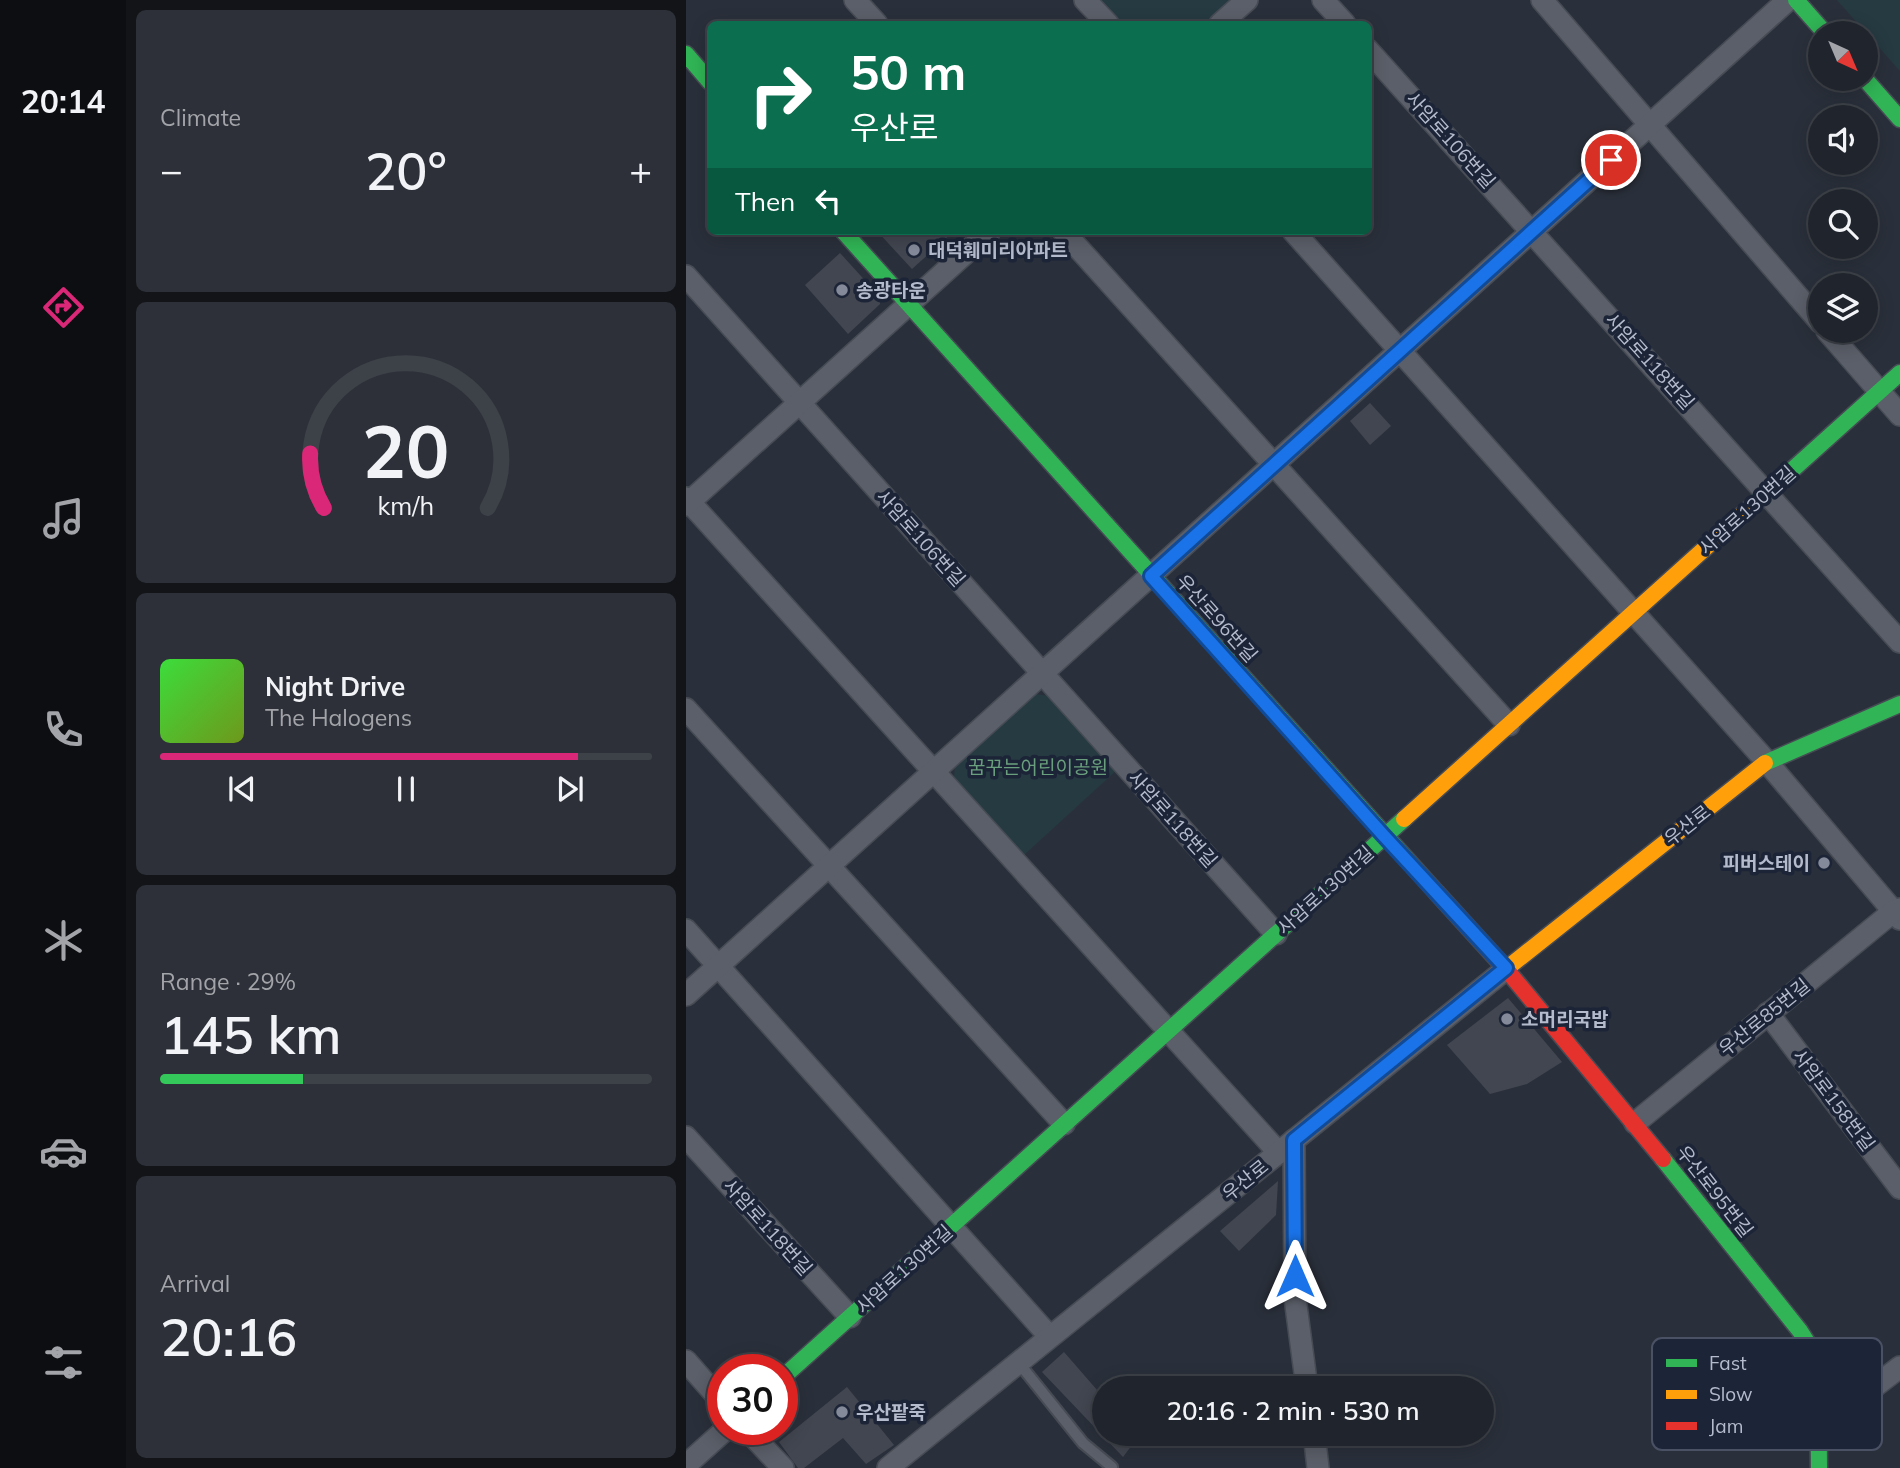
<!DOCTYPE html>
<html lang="en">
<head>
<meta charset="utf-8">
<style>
	:root { --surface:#20242c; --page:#2d3038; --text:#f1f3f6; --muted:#a2a4a9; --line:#3d4148; --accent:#db2777 }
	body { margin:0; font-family:Mulish,"Noto Sans KR",sans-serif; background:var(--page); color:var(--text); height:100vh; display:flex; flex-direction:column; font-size:26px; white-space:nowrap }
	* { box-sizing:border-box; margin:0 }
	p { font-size:23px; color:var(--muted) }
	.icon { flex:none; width:38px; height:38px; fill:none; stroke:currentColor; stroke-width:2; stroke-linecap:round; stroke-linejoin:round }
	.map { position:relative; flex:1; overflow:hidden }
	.details { display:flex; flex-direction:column; gap:10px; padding:10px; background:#121418; width:560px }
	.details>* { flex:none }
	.guide { position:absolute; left:21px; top:21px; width:665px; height:214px; border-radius:10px; box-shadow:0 4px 18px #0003,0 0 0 2px var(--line); background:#0b6e4f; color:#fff; overflow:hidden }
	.needle { width:46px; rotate:136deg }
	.buttons { position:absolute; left:1122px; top:21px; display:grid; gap:14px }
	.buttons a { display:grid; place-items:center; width:70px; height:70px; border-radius:50%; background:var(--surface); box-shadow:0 4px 18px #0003,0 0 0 2px var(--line); font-size:35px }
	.speed { position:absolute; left:21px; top:1354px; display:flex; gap:14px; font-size:35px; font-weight:700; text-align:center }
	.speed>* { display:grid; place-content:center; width:91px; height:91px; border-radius:50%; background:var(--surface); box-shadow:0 4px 18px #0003,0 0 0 2px var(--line); line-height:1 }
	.speed .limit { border:10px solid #d22; background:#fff; color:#111 }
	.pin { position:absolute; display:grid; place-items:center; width:60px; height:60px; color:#fff; margin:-30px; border:4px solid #fff; border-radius:50%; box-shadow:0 2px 7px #0007 }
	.me { position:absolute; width:77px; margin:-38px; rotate:0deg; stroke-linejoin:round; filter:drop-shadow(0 0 5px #0008) }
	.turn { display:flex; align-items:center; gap:24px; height:147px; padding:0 28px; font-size:32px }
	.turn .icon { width:91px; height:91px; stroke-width:2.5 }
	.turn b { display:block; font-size:49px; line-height:60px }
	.then { display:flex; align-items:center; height:66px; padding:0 28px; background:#0003; gap:14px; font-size:26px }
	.big { font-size:52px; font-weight:600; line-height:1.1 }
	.details .widget { flex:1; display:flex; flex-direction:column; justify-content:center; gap:10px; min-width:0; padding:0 24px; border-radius:10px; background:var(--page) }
	.details .dial { align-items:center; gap:0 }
	.dial svg { height:182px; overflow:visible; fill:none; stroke:var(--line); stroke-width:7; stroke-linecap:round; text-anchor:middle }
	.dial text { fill:var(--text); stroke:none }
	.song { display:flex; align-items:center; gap:21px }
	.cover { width:84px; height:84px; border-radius:10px; background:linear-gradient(135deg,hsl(120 70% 55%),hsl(80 70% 35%)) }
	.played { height:7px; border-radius:4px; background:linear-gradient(90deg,var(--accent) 85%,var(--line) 85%) }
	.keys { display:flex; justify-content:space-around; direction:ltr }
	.heat { display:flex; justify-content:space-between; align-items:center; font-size:38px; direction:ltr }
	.charge { height:10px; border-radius:5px; background:linear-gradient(90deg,#34c759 29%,var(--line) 0) }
	.trip { position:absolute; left:406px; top:1376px; width:402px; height:70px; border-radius:35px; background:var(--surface); box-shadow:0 4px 18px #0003,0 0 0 2px var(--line); font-weight:600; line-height:70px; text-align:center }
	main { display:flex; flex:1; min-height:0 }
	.tab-bar { display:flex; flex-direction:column; width:126px; justify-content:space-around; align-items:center; background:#0d0e12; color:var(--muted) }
	.tab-bar .icon { width:49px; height:49px }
	.tab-bar .current { color:var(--accent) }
	.tab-bar b { font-size:32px; color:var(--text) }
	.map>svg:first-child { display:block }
</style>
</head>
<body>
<main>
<nav class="tab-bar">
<b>20:14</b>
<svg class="icon current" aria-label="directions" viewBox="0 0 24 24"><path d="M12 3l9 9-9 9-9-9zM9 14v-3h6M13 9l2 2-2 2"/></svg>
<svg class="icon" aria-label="music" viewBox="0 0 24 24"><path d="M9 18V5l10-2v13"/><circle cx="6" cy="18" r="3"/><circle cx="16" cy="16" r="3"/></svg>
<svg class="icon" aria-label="phone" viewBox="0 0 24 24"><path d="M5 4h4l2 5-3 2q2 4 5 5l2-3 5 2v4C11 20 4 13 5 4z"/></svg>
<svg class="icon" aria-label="climate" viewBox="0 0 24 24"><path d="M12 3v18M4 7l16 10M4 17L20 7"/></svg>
<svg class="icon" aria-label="car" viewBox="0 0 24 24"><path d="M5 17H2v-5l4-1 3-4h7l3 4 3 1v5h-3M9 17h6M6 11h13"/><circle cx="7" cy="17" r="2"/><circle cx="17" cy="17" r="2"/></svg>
<svg class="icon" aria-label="filters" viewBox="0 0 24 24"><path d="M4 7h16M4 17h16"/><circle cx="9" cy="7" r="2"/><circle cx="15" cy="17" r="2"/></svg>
</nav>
<section class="details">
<div class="widget"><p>Climate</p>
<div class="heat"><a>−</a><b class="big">20°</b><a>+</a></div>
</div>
<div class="widget dial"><svg viewBox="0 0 100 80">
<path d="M14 69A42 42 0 1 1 86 69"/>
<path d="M14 69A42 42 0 0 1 8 45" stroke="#db2777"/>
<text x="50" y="56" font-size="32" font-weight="700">20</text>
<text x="50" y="72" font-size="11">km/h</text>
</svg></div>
<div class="widget">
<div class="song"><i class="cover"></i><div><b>Night Drive</b><p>The Halogens</p></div></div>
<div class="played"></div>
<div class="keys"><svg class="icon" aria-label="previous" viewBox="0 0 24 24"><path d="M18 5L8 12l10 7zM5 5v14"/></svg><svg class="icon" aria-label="pause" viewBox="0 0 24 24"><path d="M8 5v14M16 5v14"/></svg><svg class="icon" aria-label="next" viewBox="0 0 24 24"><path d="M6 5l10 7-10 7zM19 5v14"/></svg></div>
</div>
<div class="widget"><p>Range · 29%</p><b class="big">145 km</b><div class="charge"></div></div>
<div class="widget"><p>Arrival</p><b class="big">20:16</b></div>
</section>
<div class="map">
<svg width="1214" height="1468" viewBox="0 0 1214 1468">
	<rect width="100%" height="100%" fill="#2a303b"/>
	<g fill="#263a42">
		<polygon points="413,0 548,0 521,24 435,24"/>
		<polygon points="1151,0 1214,0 1214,71"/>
		<polygon points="349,694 363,696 431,770 338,855 268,779 269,765"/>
	</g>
	<g fill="#424650">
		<polygon points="191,231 268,231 226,269"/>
		<polygon points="154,253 194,297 194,304 162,334 119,285"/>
		<polygon points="684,403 705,426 684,445 664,421"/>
		<polygon points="822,998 876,1062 841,1084 804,1094 761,1045"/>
		<polygon points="592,1181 590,1215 553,1251 534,1231"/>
		<polygon points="378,1352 418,1398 418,1433 455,1433 437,1457 356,1372"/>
		<polygon points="161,1387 208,1445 180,1464 157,1438 118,1468 112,1468 93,1442"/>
	</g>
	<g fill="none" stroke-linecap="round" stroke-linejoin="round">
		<g stroke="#464b54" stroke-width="14">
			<polyline id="lane" points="332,1362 397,1443 426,1467"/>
		</g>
		<g stroke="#464b54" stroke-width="24">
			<g id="street">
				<polyline points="169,0 191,24"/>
				<polyline points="399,0 422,24"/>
				<polyline points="637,0 659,24"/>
				<polyline points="856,0 1134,322"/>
				<polyline points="534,24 561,0"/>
				<polyline points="682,50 1214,642"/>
				<polyline points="377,231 823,725"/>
				<polyline points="607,231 1081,762 1214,919"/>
				<polyline points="0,276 590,934"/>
				<polyline points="1141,331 1214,415"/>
				<polyline points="0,498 593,1153"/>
				<polyline points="0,505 304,231"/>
				<polyline points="0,709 378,1124"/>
				<polyline points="0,930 363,1336"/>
				<polyline points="0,995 1102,0"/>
				<polyline points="1082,1013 1214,1188"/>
				<polyline points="949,1123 1208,911 1214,909"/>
				<polyline points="0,1137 164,1317"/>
				<polyline points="608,1140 609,1298 621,1388"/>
				<polyline points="0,1361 37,1403"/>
				<polyline points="1133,1429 1214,1367"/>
				<polyline points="61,1430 97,1468"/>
				<polyline points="628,1433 632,1468"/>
				<polyline points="0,1465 39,1430"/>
				<polyline points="202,1468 820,969"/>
			</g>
		</g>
		<g stroke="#464b54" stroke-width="19">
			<g id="fast">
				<polyline points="1110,0 1139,33"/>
				<polyline points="0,54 24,82"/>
				<polyline points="1179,79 1214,119"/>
				<polyline points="157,231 751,893"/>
				<polyline points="1066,506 1214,373"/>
				<polyline points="1079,763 1214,704"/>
				<polyline points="977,1159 1114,1331 1126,1350 1132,1371 1133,1468"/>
				<polyline points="96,1378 718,819"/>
			</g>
		</g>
		<g stroke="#464b54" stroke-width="19">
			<g id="slow">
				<polyline points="718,819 1066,506"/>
				<polyline points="820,969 1079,763"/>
			</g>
		</g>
		<g stroke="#464b54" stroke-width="19">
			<polyline id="jam" points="751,893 820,969 977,1159"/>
		</g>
		<use href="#lane" stroke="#5b5f69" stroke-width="10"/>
		<use href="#street" stroke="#5b5f69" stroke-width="21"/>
		<use href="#fast" stroke="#30b455" stroke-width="16"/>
		<use href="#slow" stroke="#ff9f0a" stroke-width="16"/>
		<use href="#jam" stroke="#e5322d" stroke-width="16"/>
	</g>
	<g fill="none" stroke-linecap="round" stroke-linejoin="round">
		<g stroke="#114b97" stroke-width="18">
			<polyline id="route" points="609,1276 608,1140 820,968 698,836 465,576 925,160"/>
		</g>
		<use href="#route" stroke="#1a73e8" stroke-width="12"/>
	</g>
	<g fill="#848a99" stroke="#1c2437" stroke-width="2.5">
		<circle cx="228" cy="250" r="7"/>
		<circle cx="156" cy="290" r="7"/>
		<circle cx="1138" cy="863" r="7"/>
		<circle cx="821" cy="1019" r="7"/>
		<circle cx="156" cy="1412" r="7"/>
	</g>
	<g text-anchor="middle" stroke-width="7" stroke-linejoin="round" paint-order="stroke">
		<g font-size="19" fill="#b4bbcc" stroke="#1c2437">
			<text transform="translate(765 140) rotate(48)" y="7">사암로106번길</text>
			<text transform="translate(964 361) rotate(48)" y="7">사암로118번길</text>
			<text transform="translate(1061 510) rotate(-42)" y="7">사암로130번길</text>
			<text transform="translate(235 538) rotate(48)" y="7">사암로106번길</text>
			<text transform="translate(531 618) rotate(48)" y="7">우산로96번길</text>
			<text transform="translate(487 819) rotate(48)" y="7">사암로118번길</text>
			<text transform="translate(1001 825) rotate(-38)" y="7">우산로</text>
			<text transform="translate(639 890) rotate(-42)" y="7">사암로130번길</text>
			<text transform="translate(1078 1017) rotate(-39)" y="7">우산로85번길</text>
			<text transform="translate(1148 1100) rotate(53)" y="7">사암로158번길</text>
			<text transform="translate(559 1180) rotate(-39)" y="7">우산로</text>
			<text transform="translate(1029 1191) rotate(52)" y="7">우산로95번길</text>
			<text transform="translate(82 1227) rotate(48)" y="7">사암로118번길</text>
			<text transform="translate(218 1269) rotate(-42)" y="7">사암로130번길</text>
		</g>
		<g font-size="19" font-weight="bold" fill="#b4bbcc" stroke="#1c2437" text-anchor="start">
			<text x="242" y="257">대덕훼미리아파트</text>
			<text x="170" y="297">송광타운</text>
			<text x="1124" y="870" text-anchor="end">피버스테이</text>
			<text x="835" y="1026">소머리국밥</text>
			<text x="170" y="1419">우산팥죽</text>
		</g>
		<g font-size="19" fill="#699f7c" stroke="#1c2437">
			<text x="352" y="774">꿈꾸는어린이공원</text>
		</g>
	</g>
	<rect x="966" y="1338" width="230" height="112" rx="10" fill="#1c2437" stroke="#4a5164" stroke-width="2"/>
	<rect x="980" y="1359" width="31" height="8" fill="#30b455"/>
	<rect x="980" y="1390" width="31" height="9" fill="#ff9f0a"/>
	<rect x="980" y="1422" width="31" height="8" fill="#e5322d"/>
	<g font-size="19" fill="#b4bbcc">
		<text x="1023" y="1370">Fast</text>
		<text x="1023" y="1401">Slow</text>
		<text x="1023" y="1433">Jam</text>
	</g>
</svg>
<div class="buttons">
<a><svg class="needle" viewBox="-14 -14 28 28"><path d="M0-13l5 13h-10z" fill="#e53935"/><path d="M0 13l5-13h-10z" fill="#a2a4a9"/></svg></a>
<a><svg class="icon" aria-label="sound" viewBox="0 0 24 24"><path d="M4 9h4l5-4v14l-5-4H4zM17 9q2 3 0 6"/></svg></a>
<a><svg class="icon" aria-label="search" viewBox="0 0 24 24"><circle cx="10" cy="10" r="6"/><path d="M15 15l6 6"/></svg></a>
<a><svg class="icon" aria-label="layers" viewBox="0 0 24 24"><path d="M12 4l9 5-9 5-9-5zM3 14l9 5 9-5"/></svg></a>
</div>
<div class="speed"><div class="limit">30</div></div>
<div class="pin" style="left:925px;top:160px;background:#d93025"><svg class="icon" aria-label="arrive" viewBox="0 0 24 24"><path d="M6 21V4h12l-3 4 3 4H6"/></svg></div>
<svg class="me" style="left:609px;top:1276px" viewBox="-20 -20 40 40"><path d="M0-17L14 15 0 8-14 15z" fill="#1a73e8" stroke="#fff" stroke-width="4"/></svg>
<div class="trip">20:16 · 2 min · 530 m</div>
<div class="guide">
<div class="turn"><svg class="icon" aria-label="right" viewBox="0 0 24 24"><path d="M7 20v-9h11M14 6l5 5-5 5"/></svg><div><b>50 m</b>우산로</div></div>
<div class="then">Then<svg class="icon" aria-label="left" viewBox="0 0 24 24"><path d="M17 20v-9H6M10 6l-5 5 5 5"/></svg></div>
</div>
</div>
</main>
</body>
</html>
